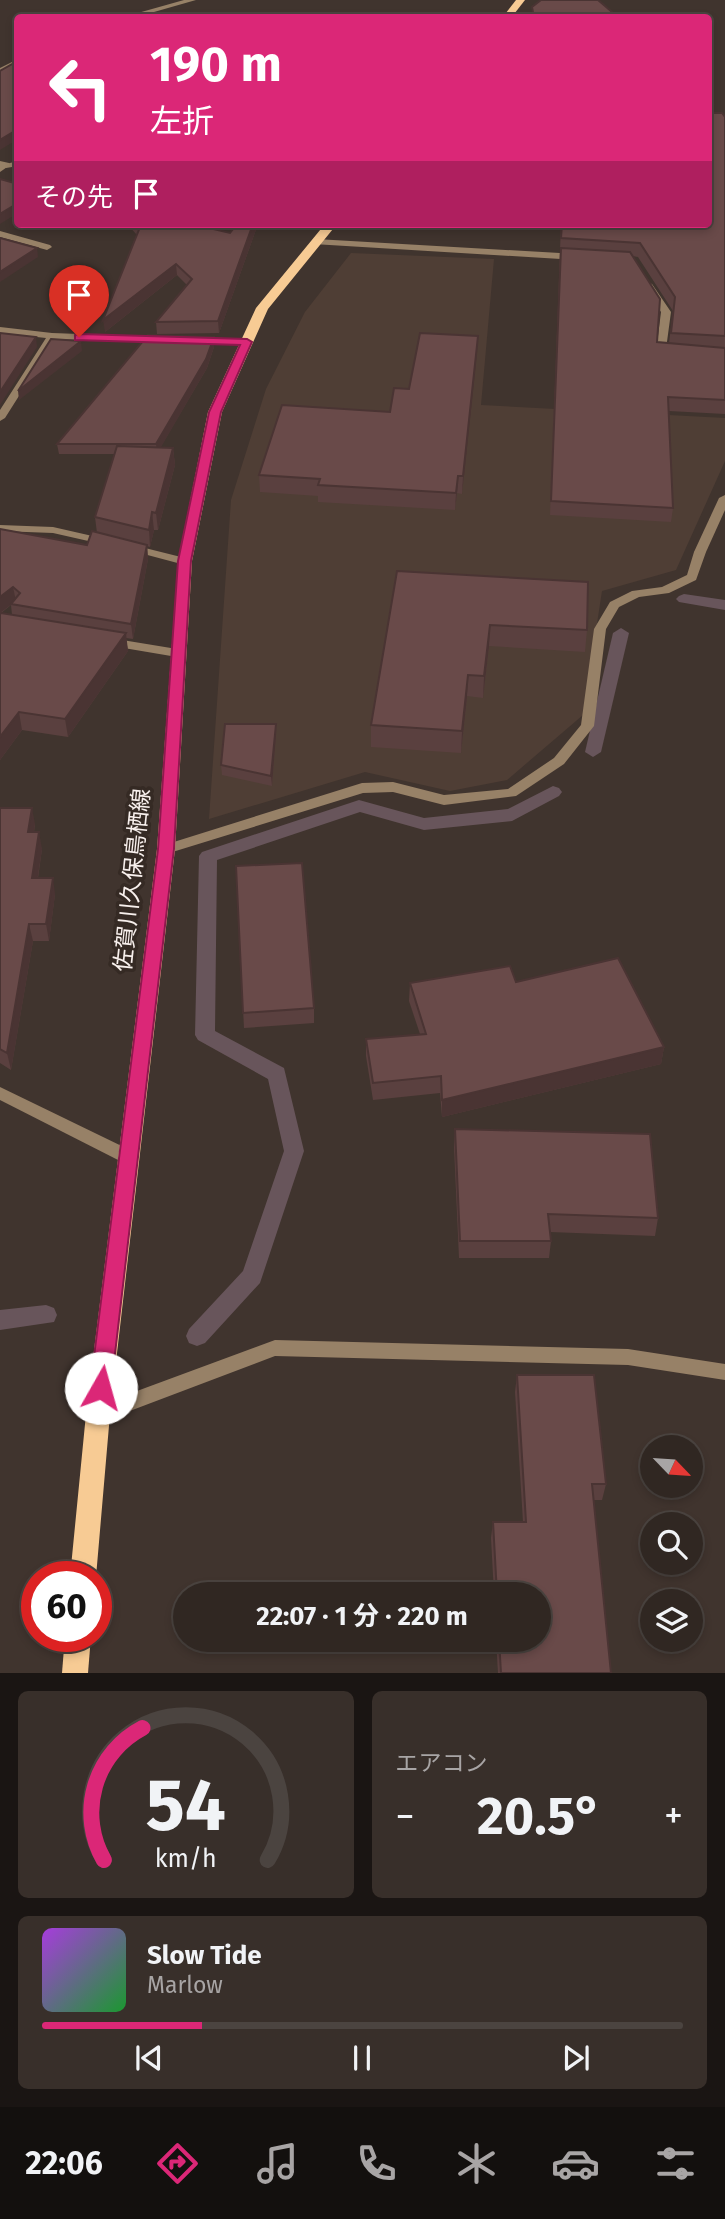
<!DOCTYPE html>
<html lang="ja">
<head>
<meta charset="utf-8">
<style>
	:root { --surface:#302722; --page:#382f2a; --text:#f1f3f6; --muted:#a8a5a5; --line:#4b4440; --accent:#db2777 }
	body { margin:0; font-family:"Fira Sans","Noto Sans JP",sans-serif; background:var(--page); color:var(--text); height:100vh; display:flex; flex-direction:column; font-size:26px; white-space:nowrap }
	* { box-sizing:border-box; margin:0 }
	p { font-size:23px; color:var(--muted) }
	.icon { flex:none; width:38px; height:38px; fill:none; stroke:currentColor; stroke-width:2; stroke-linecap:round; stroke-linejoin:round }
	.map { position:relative; height:1673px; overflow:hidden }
	.side { display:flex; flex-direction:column; gap:18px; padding:18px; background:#1a1513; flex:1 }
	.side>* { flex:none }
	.hud { position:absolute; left:14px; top:14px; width:698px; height:214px; border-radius:7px; box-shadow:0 4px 10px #0003,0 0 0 2px var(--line); background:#db2777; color:#fff; overflow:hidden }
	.needle { width:46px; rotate:115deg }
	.buttons { position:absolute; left:640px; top:1435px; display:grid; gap:14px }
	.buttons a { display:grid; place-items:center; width:63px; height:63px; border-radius:50%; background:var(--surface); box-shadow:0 4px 10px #0003,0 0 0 2px var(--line); font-size:35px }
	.speed { position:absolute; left:21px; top:1561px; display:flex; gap:14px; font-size:35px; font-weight:700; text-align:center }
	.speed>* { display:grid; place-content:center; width:91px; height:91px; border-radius:50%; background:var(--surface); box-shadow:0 4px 10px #0003,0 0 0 2px var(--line); line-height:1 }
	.speed .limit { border:10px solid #d22; background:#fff; color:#111 }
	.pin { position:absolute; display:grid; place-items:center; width:60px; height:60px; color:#fff; margin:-72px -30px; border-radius:50% 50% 50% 0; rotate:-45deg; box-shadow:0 0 7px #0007 }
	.pin .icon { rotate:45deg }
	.me { position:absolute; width:77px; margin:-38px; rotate:7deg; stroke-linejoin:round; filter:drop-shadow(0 0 5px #0008) }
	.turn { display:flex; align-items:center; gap:24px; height:147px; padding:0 21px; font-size:32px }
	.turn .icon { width:91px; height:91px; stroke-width:2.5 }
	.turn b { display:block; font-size:49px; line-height:60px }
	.then { display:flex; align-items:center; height:66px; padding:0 21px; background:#0003; gap:14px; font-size:26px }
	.big { font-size:52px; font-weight:700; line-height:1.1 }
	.side .card { flex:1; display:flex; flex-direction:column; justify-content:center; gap:10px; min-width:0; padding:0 24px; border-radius:10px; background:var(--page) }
	.side .dial { align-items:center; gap:0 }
	.dial svg { height:182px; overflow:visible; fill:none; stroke:var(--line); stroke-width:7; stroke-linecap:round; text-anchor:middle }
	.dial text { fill:var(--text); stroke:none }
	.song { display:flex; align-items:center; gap:21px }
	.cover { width:84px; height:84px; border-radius:10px; background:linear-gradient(135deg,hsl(280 70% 55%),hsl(130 70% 35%)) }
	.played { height:7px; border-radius:4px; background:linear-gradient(90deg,var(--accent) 25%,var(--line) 25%) }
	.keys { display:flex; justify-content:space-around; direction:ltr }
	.heat { display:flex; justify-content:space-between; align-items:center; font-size:38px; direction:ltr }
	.side .tiles { flex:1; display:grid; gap:18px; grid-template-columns:1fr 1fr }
	.card:last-child { grid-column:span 2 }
	.trip { position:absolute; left:173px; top:1582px; width:378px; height:70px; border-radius:35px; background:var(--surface); box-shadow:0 4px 10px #0003,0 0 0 2px var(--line); font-weight:700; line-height:70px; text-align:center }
	.dock { display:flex; height:112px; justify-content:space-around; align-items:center; background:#13100e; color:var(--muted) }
	.dock .icon { width:49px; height:49px }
	.dock .current { color:var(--accent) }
	.dock b { font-size:32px; color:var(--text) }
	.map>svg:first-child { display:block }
</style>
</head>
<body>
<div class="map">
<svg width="725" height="1673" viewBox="0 0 725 1673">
	<rect width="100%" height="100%" fill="#40342e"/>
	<polygon fill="#4f3e35" points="351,253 494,259 481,405 725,418 725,461 676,570 602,591 583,715 507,780 450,791 365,772 209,819 231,500 266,389 305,312"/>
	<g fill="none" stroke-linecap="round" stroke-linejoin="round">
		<g fill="#68555b" fill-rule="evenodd">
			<polygon points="684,594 725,600 725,610 679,602 676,599 679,596"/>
			<polygon points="621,628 629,633 601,752 593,757 585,752 613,633"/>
			<polygon points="553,786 559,788 562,792 559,796 512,821 424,830 360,812 217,860 215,1031 284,1068 304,1151 260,1283 205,1343 197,1346 189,1343 186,1336 189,1329 243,1271 284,1151 268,1079 198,1040 195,1035 199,856 202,852 359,800 424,818 508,809"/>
			<polygon points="46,1305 54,1308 57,1315 54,1322 0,1330 0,1310"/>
		</g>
		<g fill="#978167" fill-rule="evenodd">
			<polygon points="18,161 18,166 6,168 2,165"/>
			<polygon points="0,231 50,245 52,247 47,250 0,237"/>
			<polygon points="700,549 706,552 696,580 669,593 639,597 619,607 606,629 594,726 564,764 516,796 444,805 393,792 363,793 166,854 159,849 161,846 362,783 393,782 444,795 508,789 554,758 581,725 594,629 610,602 632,591 662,587 687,575 694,552"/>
			<polygon points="110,638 177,649 183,653 177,657 106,645 104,642 106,639"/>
		</g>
		<g fill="#978167" fill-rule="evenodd">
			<polygon points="184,0 196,0 133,18 120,18"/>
			<polygon points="18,59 18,64 0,73 0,68"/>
			<polygon points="0,161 9,163 10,165 0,172"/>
			<polygon points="316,239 577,254 582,257 577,260 313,244 311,242"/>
			<polygon points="649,283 652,284 671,312 666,349 672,350 672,354 661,355 656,352 661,312 644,286"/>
			<polygon points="0,327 52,333 161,337 166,340 161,343 55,339 5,418 0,421 0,410 46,338 0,333"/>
			<polygon points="196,338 247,339 252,342 247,345 193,343 191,341"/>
			<polygon points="725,495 725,510 706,552 700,555 696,554 694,552 719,498"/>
			<polygon points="0,525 53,527 110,540 112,542 106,545 53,533 0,531"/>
			<polygon points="129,544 189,559 191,561 185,565 125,549 125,545"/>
			<polygon points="0,1087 134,1152 136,1157 134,1162 128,1164 122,1162 0,1100"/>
			<polygon points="275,1340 628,1349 725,1364 725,1380 628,1365 275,1356 98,1423 91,1420 89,1414 91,1408"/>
		</g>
		<g fill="#f7cb94" fill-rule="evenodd">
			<polygon points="516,0 525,0 511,18 502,18"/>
			<polygon points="325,224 337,224 268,309 222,412 192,561 175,849 110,1414 96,1577 70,1577 86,1414 157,849 178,561 208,412 256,308"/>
			<polygon points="65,1636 91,1636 88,1673 62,1673"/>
		</g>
	</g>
	<g fill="#5a403f" fill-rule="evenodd">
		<path d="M712 113 725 117V414L669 411 673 508 671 522 550 515 561 224H709ZM632 256 638 257 673 311 669 343 657 342Z"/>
		<polygon points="127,224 192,224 230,233 237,224 258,224 219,333 157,334 156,322 187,285 177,275 105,332 137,235"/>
		<polygon points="478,336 462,494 457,493 455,510 318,502 318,496 260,492 259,475 390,412 409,389"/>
		<path d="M214 337V347L207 368 160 448H173L175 465 158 530H154L150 547 147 546 148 559 133 639 126 638 128 651 68 737 22 730 0 760V529L87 545 97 533 95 517 115 454H59L57 444ZM11 605 12 615 1 613Z"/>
		<polygon points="397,571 587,630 585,652 489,646 483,698 467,696 461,753 371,747 371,725"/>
		<polygon points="276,724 276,734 272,786 222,775 221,765"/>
		<polygon points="0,808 35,824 34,832 42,849 38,878 55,894 49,941 33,941 11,1070 0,1063"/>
		<polygon points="236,866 314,1008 314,1023 244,1028"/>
		<polygon points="516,982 664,1047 661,1064 442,1117 440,1093 373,1100 366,1056 366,1039 420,1034 409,1001 410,983"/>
		<polygon points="455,1129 658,1218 655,1236 550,1232 551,1241 549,1258 459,1258 454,1147"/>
		<polygon points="517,1375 606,1484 602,1500 594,1500 611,1673 498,1673 496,1640 539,1640 539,1594 494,1594 491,1538 493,1522 523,1522 515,1392"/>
	</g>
	<g fill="#4a3433">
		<polygon points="713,104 712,116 709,117 709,105"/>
		<polygon points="18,129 18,139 0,150 0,140"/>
		<polygon points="18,203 18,213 0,224 0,214"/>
		<polygon points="253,224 258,224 219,333 218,321"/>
		<polygon points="37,248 38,257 0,282 0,272"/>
		<polygon points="176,264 177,275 105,332 103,320"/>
		<polygon points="478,336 477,352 462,494 463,476"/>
		<polygon points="36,337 37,347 0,405 0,392"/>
		<polygon points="214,337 214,347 207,368 157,454 156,444"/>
		<polygon points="81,341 82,351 19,400 18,391"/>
		<polygon points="173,448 175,465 158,530 156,513"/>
		<polygon points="458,476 457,493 455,510 456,493"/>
		<polygon points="152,512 154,530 150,547 149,530"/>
		<polygon points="147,545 148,559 133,639 131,624"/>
		<polygon points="13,587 16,601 0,613 0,597"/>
		<polygon points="490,625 489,646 483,698 484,676"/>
		<polygon points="126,633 128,651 68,737 65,719"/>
		<polygon points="468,675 467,696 461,753 462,731"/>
		<polygon points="19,712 22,730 0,760 0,737"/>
		<polygon points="276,724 276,734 272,786 271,776"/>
		<polygon points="32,808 35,824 31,849 28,832"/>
		<polygon points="39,832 42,849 35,895 32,878"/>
		<polygon points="53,878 55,894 49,941 46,924"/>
		<polygon points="29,924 33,941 11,1070 7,1053"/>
		<polygon points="664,1047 661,1064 442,1117 442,1100"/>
	</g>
	<g fill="#694a49" stroke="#4a3433" stroke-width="2">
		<polygon points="541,0 598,0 619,18 534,18 532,7"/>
		<polygon points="14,63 18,64 18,129 0,140 0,71"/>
		<polygon points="709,99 713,104 709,105 709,113 722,113 725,117 725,336 671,333 675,297 640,243 561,238 562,224 709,224"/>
		<polygon points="0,179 18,184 18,203 0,214"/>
		<polygon points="137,224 192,224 230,233 237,224 253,224 218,321 156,322 192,279 176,264 103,320 140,227"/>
		<polygon points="0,238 37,248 0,272"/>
		<polygon points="561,248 630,252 660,299 657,342 725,348 725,400 668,397 673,508 551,501"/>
		<polygon points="0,333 36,337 0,392"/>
		<polygon points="420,333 478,336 463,476 458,476 456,493 318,485 320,479 259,475 282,405 390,412 394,388 409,389"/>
		<polygon points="148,335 214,337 206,359 156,444 57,444"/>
		<polygon points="51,339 81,341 18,391"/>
		<polygon points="117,446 173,448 156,513 152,512 149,530 95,517"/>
		<polygon points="0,529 87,545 92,531 147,545 131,624 11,604 20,593 13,587 0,597"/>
		<polygon points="397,571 588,582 587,630 490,625 484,676 468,675 462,731 371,725"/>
		<polygon points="0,613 1,613 126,633 65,719 19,712 0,737"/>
		<polygon points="225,724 276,724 271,776 221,765"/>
		<polygon points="0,808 32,808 28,832 39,832 32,878 53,878 46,924 29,924 7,1053 0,1049"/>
		<polygon points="302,863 314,1008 243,1013 236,866"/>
		<polygon points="618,958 664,1047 442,1100 441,1076 373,1083 366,1039 426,1034 410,983 510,966 516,982"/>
		<polygon points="455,1129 650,1134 658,1218 548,1214 551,1241 460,1241"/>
		<polygon points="517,1375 594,1375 606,1484 592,1484 611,1673 501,1673 499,1640 539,1640 539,1594 497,1594 493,1522 526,1522"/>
	</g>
	<polygon fill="#db2777" stroke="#8e194d" stroke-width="2" points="79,334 247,339 252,342 221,412 191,561 174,849 111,1388 108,1395 101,1398 93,1395 90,1388 158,849 178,561 209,412 240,345 75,340 75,335"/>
	<g text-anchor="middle" stroke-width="7" stroke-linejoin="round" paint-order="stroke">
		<g font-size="23" fill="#f8f0ed" stroke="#352a24">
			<text transform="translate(132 880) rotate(-84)" y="8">佐賀川久保鳥栖線</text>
		</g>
	</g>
</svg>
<div class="buttons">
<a><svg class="needle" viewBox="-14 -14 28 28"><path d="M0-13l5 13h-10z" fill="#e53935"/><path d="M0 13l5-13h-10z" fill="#a8a5a5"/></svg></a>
<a><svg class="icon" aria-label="search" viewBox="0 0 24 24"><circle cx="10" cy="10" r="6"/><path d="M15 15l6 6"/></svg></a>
<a><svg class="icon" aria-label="layers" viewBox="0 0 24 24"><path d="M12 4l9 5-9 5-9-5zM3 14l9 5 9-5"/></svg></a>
</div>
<div class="speed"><div class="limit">60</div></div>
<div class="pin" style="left:79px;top:337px;background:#d93025"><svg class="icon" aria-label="arrive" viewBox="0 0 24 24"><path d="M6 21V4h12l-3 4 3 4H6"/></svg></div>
<svg class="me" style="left:101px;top:1388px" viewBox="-20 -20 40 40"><circle r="19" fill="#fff"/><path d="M0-13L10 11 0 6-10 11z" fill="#db2777"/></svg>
<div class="trip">22:07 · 1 分 · 220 m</div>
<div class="hud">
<div class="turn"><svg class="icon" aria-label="left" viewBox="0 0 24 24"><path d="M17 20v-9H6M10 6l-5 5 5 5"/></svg><div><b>190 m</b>左折</div></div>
<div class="then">その先<svg class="icon" aria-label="arrive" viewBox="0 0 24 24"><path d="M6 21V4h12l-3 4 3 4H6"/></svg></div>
</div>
</div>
<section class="side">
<div class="tiles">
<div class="card dial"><svg viewBox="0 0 100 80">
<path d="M14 69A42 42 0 1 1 86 69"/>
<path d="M14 69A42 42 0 0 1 31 11" stroke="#db2777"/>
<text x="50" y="56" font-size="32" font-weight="700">54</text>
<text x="50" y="72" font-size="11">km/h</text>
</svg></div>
<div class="card"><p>エアコン</p>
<div class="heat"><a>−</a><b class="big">20.5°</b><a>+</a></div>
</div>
<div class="card">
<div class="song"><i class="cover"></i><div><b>Slow Tide</b><p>Marlow</p></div></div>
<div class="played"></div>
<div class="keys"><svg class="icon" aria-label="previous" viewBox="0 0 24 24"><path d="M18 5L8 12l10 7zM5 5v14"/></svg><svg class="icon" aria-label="pause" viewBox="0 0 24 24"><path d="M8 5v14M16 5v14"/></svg><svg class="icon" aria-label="next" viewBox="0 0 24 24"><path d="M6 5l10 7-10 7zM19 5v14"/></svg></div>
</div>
</div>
</section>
<nav class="dock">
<b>22:06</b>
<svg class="icon current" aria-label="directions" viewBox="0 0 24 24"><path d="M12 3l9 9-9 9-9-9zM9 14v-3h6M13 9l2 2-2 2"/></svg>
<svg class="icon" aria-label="music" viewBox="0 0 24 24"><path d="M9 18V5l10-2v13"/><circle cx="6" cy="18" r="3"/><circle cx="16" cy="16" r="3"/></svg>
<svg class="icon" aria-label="phone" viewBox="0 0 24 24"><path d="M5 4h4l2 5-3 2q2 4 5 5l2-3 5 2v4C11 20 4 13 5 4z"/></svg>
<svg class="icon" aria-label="climate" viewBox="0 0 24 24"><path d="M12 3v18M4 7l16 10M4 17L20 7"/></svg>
<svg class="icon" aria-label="car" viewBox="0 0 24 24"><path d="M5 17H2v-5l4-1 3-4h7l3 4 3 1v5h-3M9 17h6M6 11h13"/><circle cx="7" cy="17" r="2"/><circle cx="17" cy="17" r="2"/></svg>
<svg class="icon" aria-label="filters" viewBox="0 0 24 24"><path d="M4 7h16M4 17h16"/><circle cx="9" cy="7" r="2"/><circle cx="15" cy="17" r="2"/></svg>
</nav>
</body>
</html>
